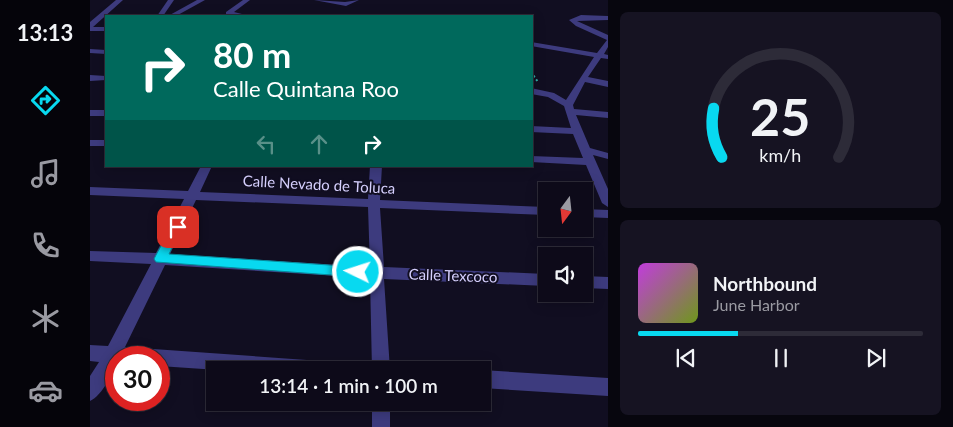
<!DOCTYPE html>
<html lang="es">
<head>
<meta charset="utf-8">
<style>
	:root { --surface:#0d0a19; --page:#161322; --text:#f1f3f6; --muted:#9a9aa2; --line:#2d2b38; --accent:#08d9f0 }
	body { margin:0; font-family:Lato,sans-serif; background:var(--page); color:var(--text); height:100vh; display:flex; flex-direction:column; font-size:19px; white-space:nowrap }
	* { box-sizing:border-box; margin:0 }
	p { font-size:16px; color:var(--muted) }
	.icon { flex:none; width:28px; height:28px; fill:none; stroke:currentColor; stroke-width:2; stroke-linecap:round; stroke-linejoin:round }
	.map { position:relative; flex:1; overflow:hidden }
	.drawer { display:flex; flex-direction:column; gap:12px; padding:12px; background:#07060e; width:345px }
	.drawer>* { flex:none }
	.banner { position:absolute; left:15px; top:15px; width:428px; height:152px; border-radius:0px; box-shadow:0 2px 12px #0003,0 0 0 1px var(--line); background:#00695c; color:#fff; overflow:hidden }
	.needle { width:32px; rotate:195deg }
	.buttons { position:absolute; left:448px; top:182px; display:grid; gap:10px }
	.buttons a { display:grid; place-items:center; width:55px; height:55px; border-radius:0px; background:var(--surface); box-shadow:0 2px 12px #0003,0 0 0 1px var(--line); font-size:25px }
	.speed { position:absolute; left:15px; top:346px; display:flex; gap:10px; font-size:25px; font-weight:700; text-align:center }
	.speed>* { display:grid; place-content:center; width:65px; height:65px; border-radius:50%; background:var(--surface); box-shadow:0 2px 12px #0003,0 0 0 1px var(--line); line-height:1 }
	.speed .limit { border:8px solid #d22; background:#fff; color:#111 }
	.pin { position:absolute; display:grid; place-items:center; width:42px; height:42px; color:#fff; margin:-21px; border-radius:10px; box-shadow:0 2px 8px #0006 }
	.me { position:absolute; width:55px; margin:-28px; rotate:274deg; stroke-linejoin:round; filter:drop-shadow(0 0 4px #0008) }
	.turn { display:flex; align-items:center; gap:18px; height:105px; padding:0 25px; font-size:22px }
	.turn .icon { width:65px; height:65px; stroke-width:2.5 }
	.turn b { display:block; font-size:35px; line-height:42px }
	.lanes { display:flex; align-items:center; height:48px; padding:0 25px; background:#0003; justify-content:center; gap:25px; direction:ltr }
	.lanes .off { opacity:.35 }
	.drawer .widget { flex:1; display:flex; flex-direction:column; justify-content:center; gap:8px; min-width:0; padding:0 18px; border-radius:8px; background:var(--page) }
	.drawer .dial { align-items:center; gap:0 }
	.dial svg { height:130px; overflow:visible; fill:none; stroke:var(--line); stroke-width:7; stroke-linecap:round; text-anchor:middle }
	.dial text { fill:var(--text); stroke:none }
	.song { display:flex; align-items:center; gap:15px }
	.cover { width:60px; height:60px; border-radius:8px; background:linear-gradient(135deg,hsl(290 70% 55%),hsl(80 70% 35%)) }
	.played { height:5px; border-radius:2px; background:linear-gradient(90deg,var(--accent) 35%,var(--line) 35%) }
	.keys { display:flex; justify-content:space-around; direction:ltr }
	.trip { position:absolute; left:116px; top:361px; width:285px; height:50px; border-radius:0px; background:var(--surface); box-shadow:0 2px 12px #0003,0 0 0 1px var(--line); font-weight:600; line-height:50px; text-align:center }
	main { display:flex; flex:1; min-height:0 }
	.tabs { display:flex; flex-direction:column; width:90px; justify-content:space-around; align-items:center; background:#05040a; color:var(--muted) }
	.tabs .icon { width:35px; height:35px }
	.tabs .active { color:var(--accent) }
	.tabs b { font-size:22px; color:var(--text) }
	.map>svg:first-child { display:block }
</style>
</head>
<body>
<main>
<nav class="tabs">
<b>13:13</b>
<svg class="icon active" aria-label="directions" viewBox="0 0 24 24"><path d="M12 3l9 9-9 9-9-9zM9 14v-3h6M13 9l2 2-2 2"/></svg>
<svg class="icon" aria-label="music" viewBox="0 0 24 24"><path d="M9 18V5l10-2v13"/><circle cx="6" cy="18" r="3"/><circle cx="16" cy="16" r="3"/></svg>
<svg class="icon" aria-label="phone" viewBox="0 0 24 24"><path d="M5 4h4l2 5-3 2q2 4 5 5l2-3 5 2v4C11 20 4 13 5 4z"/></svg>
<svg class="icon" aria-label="climate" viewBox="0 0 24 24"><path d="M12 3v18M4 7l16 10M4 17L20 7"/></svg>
<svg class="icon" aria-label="car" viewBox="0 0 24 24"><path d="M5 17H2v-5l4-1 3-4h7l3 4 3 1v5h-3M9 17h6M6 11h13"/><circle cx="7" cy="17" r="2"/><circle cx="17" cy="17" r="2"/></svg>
</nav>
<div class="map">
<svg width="518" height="427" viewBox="0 0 518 427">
	<rect width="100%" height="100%" fill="#110e21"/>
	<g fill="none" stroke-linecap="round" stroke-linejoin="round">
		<polyline stroke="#32afa7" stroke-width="2" stroke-dasharray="2 2.5" stroke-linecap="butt" points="441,72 448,82"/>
		<g fill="#3d3b7e" fill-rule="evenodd">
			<polygon points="26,0 33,0 3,27 16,27 16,31 0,31 0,22"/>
			<polygon points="78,0 84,0 73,16 67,16"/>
			<polygon points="107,0 115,0 86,16 78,16"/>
			<polygon points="153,0 160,0 144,12 160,16 136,14 136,12"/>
			<polygon points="224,0 255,2 269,0 256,6"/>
			<polygon points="491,15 518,16 518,20 487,21 518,35 518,47 514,54 518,55 518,59 511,58 498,77 518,81 518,87 495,82 483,105 484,109 518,112 518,118 486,115 500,148 518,153 518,159 503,155 518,189 518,207 512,203 496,165 441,162 441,156 493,158 483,134 441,132 441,126 481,128 474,106 458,97 441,94 441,88 464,93 476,100 504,57 441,46 441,42 507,53 517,40 486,26 479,20"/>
			<polygon points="0,49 16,50 16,54 0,53"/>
			<polygon points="0,75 16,76 16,80 0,81"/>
			<rect x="0" y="110" width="16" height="6"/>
			<rect x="0" y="140" width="16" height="6"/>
			<path d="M111 166H122L110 192 278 199 280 166H292L290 200 456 207V215L290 208 294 267 456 274V286L294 279 300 370H282L280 278 75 265 35 347 245 362 251 364 254 370H128L69 366V358H26C26 370 12 396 0 401V376L9 362 0 361V345L18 346 61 264 0 261V251L66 253 94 199 0 195V187L98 191ZM106 200 278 207 280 267 80 254Z"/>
			<polygon points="494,209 518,210 518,218 494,217"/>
			<polygon points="494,276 518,277 518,289 494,288"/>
			<polygon points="392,370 518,378 518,396 392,388"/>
			<rect x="282" y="402" width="18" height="25"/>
		</g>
	</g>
	<polygon fill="#08d9f0" stroke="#058d9c" points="88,222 93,227 79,254 268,267 273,268 275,272 273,276 268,277 66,262 64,259 66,255 83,224"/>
	<g text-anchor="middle" stroke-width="4" stroke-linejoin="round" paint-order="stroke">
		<g font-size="15" fill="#d5cffd" stroke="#110e21">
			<text transform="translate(229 185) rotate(3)" y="5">Calle Nevado de Toluca</text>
			<text transform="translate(363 276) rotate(2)" y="5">Calle Texcoco</text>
		</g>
	</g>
</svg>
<div class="buttons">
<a><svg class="needle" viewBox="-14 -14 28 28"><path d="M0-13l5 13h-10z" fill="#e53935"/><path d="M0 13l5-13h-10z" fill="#9a9aa2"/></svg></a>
<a><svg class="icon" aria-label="sound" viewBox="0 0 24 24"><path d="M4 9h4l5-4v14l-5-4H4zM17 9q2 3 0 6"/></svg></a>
</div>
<div class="speed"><div class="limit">30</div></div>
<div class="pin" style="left:88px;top:227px;background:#d93025"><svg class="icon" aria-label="arrive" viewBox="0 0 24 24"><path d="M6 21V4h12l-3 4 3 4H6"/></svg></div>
<svg class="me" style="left:268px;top:272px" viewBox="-20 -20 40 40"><circle r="17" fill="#08d9f0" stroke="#fff" stroke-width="3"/><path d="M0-11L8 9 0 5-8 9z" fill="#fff"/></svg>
<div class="trip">13:14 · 1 min · 100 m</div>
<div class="banner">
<div class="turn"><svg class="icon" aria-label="right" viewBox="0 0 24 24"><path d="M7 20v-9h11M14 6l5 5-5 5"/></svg><div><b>80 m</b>Calle Quintana Roo</div></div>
<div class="lanes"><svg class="icon off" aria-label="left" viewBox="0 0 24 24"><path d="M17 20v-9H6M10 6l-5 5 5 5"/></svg><svg class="icon off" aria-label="ahead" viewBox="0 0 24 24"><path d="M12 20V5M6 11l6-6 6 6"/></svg><svg class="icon" aria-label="right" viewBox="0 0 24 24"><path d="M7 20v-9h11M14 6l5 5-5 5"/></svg></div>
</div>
</div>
<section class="drawer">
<div class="widget dial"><svg viewBox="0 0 100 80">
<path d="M14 69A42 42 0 1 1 86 69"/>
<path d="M14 69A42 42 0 0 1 9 39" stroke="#08d9f0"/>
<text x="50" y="56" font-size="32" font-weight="700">25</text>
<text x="50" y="72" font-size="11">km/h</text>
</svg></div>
<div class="widget">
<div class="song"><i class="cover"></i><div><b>Northbound</b><p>June Harbor</p></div></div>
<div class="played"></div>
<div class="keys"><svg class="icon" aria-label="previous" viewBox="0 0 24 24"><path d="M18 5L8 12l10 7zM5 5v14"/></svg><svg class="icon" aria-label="pause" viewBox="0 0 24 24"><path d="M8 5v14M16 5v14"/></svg><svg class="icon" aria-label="next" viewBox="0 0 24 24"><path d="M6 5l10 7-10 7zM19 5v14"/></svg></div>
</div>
</section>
</main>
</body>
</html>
